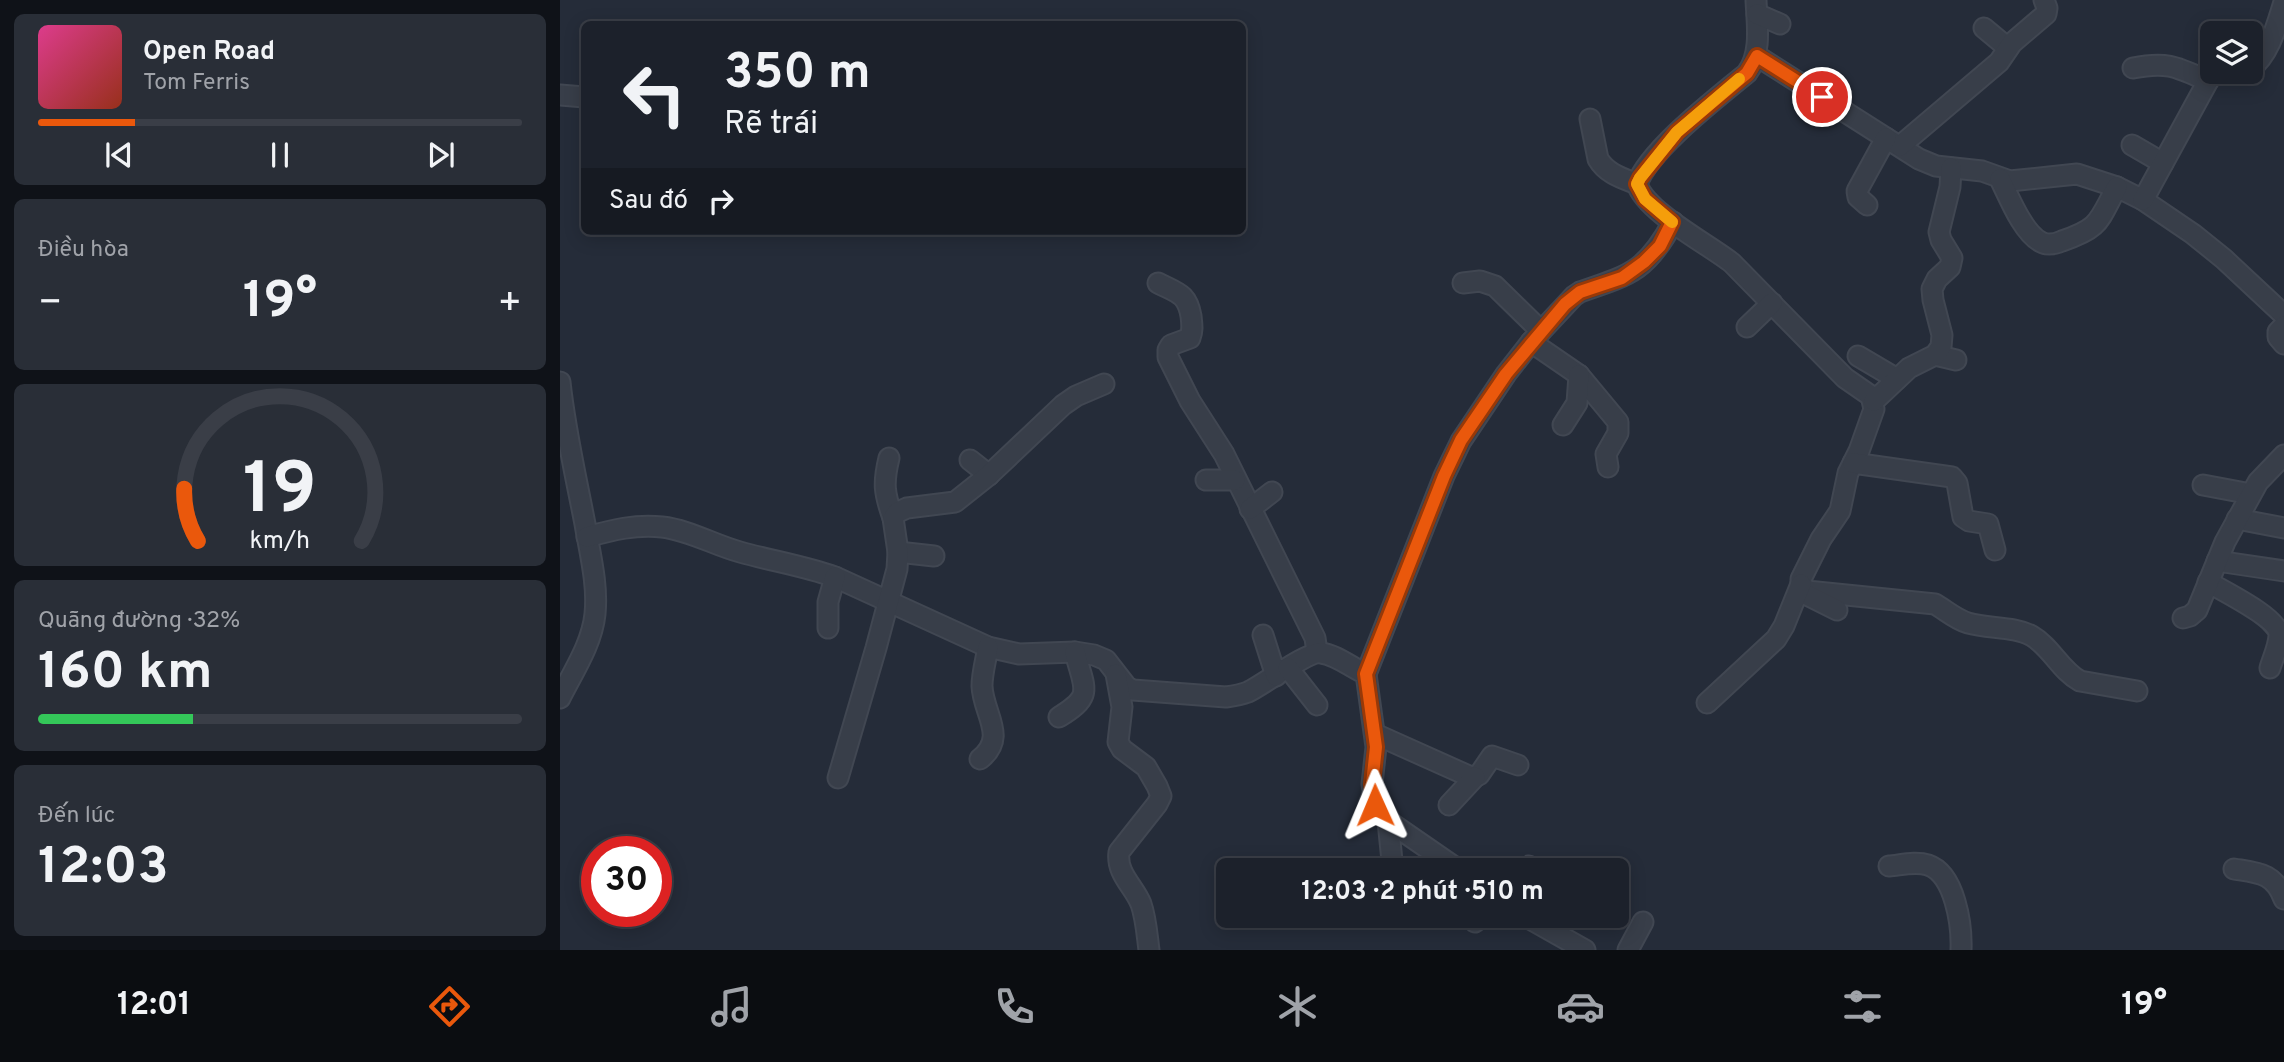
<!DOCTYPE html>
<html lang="vi">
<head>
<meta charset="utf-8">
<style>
	:root { --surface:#1c212b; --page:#292e37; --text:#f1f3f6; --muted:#a0a3a9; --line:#3a3e47; --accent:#ea580c }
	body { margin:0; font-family:Overpass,sans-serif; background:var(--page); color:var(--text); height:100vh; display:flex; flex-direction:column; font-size:26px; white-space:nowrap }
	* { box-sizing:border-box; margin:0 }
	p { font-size:23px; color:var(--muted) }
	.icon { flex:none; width:38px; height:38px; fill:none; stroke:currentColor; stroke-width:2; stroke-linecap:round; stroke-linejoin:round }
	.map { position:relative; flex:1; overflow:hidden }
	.drawer { display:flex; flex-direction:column; gap:14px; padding:14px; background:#0f1218; width:560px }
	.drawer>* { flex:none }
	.top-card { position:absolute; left:21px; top:21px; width:665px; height:214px; border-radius:10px; box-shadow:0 4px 18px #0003,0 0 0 2px var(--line); background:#1c212b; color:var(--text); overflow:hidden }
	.controls { position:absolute; left:1640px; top:21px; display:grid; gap:14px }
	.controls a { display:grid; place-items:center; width:63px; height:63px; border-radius:10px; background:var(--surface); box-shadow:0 4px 18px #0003,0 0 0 2px var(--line); font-size:35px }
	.speed { position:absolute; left:21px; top:836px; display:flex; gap:14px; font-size:35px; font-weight:700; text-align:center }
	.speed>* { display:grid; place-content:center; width:91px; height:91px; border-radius:50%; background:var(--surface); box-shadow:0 4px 18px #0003,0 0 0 2px var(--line); line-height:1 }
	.speed .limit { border:10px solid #d22; background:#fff; color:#111 }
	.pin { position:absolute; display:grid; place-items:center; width:60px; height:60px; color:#fff; margin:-30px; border:4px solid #fff; border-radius:50%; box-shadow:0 2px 7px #0007 }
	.me { position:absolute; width:77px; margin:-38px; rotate:359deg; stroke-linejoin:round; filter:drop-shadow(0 0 5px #0008) }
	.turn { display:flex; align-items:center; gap:24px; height:147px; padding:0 28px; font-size:32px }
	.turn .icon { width:91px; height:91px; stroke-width:2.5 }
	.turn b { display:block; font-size:49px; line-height:60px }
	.then { display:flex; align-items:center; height:66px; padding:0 28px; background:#0003; gap:14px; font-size:26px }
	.big { font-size:52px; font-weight:700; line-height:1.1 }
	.drawer .card { flex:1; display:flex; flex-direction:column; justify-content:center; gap:10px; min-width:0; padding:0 24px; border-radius:10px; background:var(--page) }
	.drawer .dial { align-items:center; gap:0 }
	.dial svg { height:182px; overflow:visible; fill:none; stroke:var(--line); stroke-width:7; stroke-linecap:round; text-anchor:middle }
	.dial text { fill:var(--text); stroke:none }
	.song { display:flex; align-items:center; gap:21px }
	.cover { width:84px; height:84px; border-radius:10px; background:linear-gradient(135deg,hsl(330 70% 55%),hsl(10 70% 35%)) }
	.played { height:7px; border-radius:4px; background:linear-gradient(90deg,var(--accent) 20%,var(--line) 20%) }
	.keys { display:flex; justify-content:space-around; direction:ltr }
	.heat { display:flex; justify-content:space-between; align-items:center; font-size:38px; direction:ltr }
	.charge { height:10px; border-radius:5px; background:linear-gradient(90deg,#34c759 32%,var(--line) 0) }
	.trip { position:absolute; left:656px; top:858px; width:413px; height:70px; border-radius:10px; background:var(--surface); box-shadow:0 4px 18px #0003,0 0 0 2px var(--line); font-weight:700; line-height:70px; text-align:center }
	.tabs { display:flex; height:112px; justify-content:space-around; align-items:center; background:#0b0d11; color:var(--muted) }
	.tabs .icon { width:49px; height:49px }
	.tabs .selected { color:var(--accent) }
	.tabs b { font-size:32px; color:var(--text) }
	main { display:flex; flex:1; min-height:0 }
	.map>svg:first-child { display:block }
</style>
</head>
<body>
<main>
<section class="drawer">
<div class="card">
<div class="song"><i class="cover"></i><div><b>Open Road</b><p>Tom Ferris</p></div></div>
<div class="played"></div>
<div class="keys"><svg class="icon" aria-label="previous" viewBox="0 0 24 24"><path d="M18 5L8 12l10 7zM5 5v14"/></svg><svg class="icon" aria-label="pause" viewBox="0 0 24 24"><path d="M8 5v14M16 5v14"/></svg><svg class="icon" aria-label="next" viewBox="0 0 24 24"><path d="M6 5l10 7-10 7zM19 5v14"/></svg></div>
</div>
<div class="card"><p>Điều hòa</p>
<div class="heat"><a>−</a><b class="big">19°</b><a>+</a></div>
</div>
<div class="card dial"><svg viewBox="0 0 100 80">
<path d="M14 69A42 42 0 1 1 86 69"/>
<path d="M14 69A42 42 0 0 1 8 46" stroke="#ea580c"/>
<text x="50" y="56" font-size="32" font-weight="700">19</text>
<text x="50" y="72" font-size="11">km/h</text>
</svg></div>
<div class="card"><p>Quãng đường · 32%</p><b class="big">160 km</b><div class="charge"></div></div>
<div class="card"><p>Đến lúc</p><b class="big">12:03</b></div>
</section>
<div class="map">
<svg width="1724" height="950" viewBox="0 0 1724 950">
	<rect width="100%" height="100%" fill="#252c39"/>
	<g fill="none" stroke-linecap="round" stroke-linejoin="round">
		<g stroke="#414752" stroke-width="23">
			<g id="minor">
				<path d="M1196 0C1197 24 1202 53 1187 73 1157 98 1090 149 1077 184 1086 212 1148 244 1172 263L1285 378 1311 396 1314 409 1299 451 1288 473 1280 511 1261 539 1241 579V584L1247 591 1375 604C1387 611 1395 619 1408 623 1429 629 1454 626 1472 636 1491 647 1501 671 1520 681L1577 691"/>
				<polyline points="1197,14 1220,24"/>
				<polyline points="1424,28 1448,48"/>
				<polyline points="1197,56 1359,159 1376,166 1422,171 1450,181 1517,174 1557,187 1583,200 1633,234 1664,259 1724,315"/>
				<path d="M1573 68C1607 61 1617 67 1648 81"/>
				<path d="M1690 69C1710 54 1717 24 1724 2"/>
				<polyline points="0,95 24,97"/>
				<path d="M1030 119 1038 159C1047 174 1062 178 1077 184"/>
				<polyline points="1572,145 1603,163"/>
				<polyline points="1340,146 1439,62 1452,43 1486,14 1487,8 1484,0"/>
				<path d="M1440 179C1449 197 1463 233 1481 242 1488 246 1495 244 1502 241 1541 228 1538 221 1557 187"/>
				<polyline points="1583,200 1648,81 1655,72"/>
				<polyline points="1307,205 1298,197 1297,191 1326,138"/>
				<path d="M598 283C617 293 627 293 631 316 632 325 633 330 630 338L611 345 608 350V357L630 401 664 454 755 638 757 652"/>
				<polyline points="903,283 920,281 935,286 981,331"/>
				<polyline points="1724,326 1718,332 1718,337 1724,344"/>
				<polyline points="1187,327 1212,303"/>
				<polyline points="971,342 1019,375 1058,422 1058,433 1046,454 1048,467"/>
				<polyline points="1375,355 1396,360"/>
				<polyline points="1298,356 1337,379"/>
				<path d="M0 382C5 430 16 477 25 524 30 554 38 584 35 614 32 644 13 672 0 698"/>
				<polyline points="1314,401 1349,368 1375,355 1381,347 1382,335 1373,300 1372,289 1377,279 1390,267 1392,258 1381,240 1379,232 1390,187 1391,168"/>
				<polyline points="1003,425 1017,403 1019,375"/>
				<path d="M329 458C323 483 324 493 333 518"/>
				<polyline points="410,460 429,475"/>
				<polyline points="1293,463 1392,477 1397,483 1403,517 1409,521 1428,524 1435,550"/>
				<polyline points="646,480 675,480"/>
				<polyline points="1643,485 1691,494"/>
				<polyline points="690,509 712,492"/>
				<polyline points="1677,519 1724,528"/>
				<path d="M27 537C52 530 76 524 102 527 129 530 154 545 180 552 212 561 244 566 275 577L428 647 459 654 515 652 534 655 546 660 567 687 573 690 666 697C673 696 680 695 688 692 703 685 748 651 761 653 777 655 792 668 806 674L816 747 812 784 815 805 819 813 828 821 899 870"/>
				<polyline points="338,552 374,556"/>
				<polyline points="1657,561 1724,571"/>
				<path d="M1648 582C1663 591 1719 618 1719 635 1719 645 1713 658 1710 668"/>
				<polyline points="1247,595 1277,610"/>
				<polyline points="1623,618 1630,616 1637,610 1665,542 1698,482 1724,455"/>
				<polyline points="268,628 268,602 275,577"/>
				<polyline points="703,635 716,676"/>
				<polyline points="728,668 757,705"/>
				<path d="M556 674 562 707 558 742 562 749 586 767 597 786 601 796 597 804 559 852C556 874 574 886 581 904 586 918 587 935 589 950"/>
				<path d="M806 674 884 476 901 441 946 374 971 342 1014 296 1020 292C1070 275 1087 271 1113 222"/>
				<polyline points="1147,703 1216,639 1224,626 1241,584"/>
				<path d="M499 717C535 695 524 689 515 652"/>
				<polyline points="815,734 911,777 919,775 932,756 958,765"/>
				<path d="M420 759C448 737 423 714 422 686 422 673 426 660 428 647"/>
				<polyline points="278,778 316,648 337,569 338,552 333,518 338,512 347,508 395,502 429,475 503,405 516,396 544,384"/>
				<polyline points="889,805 915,777"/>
				<polyline points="828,821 832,861"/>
				<polyline points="969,866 974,870"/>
				<path d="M1329 866C1341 865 1356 861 1368 865 1395 874 1402 925 1401 950"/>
				<path d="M1674 869C1699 873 1714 873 1724 899"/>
				<polyline points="963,915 1025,950"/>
				<polyline points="915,922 918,915"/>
				<polyline points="1068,950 1083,922"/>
			</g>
		</g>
		<use href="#minor" stroke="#383e49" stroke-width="19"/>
	</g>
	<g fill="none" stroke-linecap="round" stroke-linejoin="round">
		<g stroke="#983908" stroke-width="18">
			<polyline id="route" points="815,805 812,784 816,747 806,674 884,476 901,440 946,374 1005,304 1020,292 1062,278 1084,262 1100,246 1112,222 1085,199 1077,184 1080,178 1117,132 1187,73 1197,56 1262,97"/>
		</g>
		<use href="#route" stroke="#ea580c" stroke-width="12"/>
		<polyline stroke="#f59e0b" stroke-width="12" points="1112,222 1085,199 1077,184 1080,178 1117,132 1179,79"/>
	</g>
</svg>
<div class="controls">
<a><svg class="icon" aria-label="layers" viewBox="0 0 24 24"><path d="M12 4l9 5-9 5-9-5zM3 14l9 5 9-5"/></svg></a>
</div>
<div class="speed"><div class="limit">30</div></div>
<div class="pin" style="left:1262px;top:97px;background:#d93025"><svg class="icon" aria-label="arrive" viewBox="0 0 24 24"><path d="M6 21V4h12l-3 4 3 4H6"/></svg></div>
<svg class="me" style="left:815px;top:805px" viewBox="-20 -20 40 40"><path d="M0-17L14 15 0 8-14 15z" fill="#ea580c" stroke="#fff" stroke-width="4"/></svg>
<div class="trip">12:03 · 2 phút · 510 m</div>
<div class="top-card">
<div class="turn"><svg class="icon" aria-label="left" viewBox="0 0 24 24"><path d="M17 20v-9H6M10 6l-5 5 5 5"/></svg><div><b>350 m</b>Rẽ trái</div></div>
<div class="then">Sau đó<svg class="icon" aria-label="right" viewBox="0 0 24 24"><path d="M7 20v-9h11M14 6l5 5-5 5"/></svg></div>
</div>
</div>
</main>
<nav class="tabs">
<b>12:01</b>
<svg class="icon selected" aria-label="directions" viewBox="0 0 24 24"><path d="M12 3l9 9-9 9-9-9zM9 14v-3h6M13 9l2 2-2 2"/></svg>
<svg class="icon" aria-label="music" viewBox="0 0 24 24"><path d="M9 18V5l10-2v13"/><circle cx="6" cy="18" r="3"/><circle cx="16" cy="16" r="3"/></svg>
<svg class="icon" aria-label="phone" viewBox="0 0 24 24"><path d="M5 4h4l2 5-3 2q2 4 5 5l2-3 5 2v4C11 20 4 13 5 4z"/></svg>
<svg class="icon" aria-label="climate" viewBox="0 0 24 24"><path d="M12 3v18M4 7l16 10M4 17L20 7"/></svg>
<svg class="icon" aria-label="car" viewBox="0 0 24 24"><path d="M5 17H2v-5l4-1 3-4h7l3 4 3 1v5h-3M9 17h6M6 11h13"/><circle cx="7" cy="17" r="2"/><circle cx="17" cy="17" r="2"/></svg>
<svg class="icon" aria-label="filters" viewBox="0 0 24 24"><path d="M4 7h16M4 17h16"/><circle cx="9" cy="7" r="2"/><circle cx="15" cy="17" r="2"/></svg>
<b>19°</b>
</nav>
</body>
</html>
